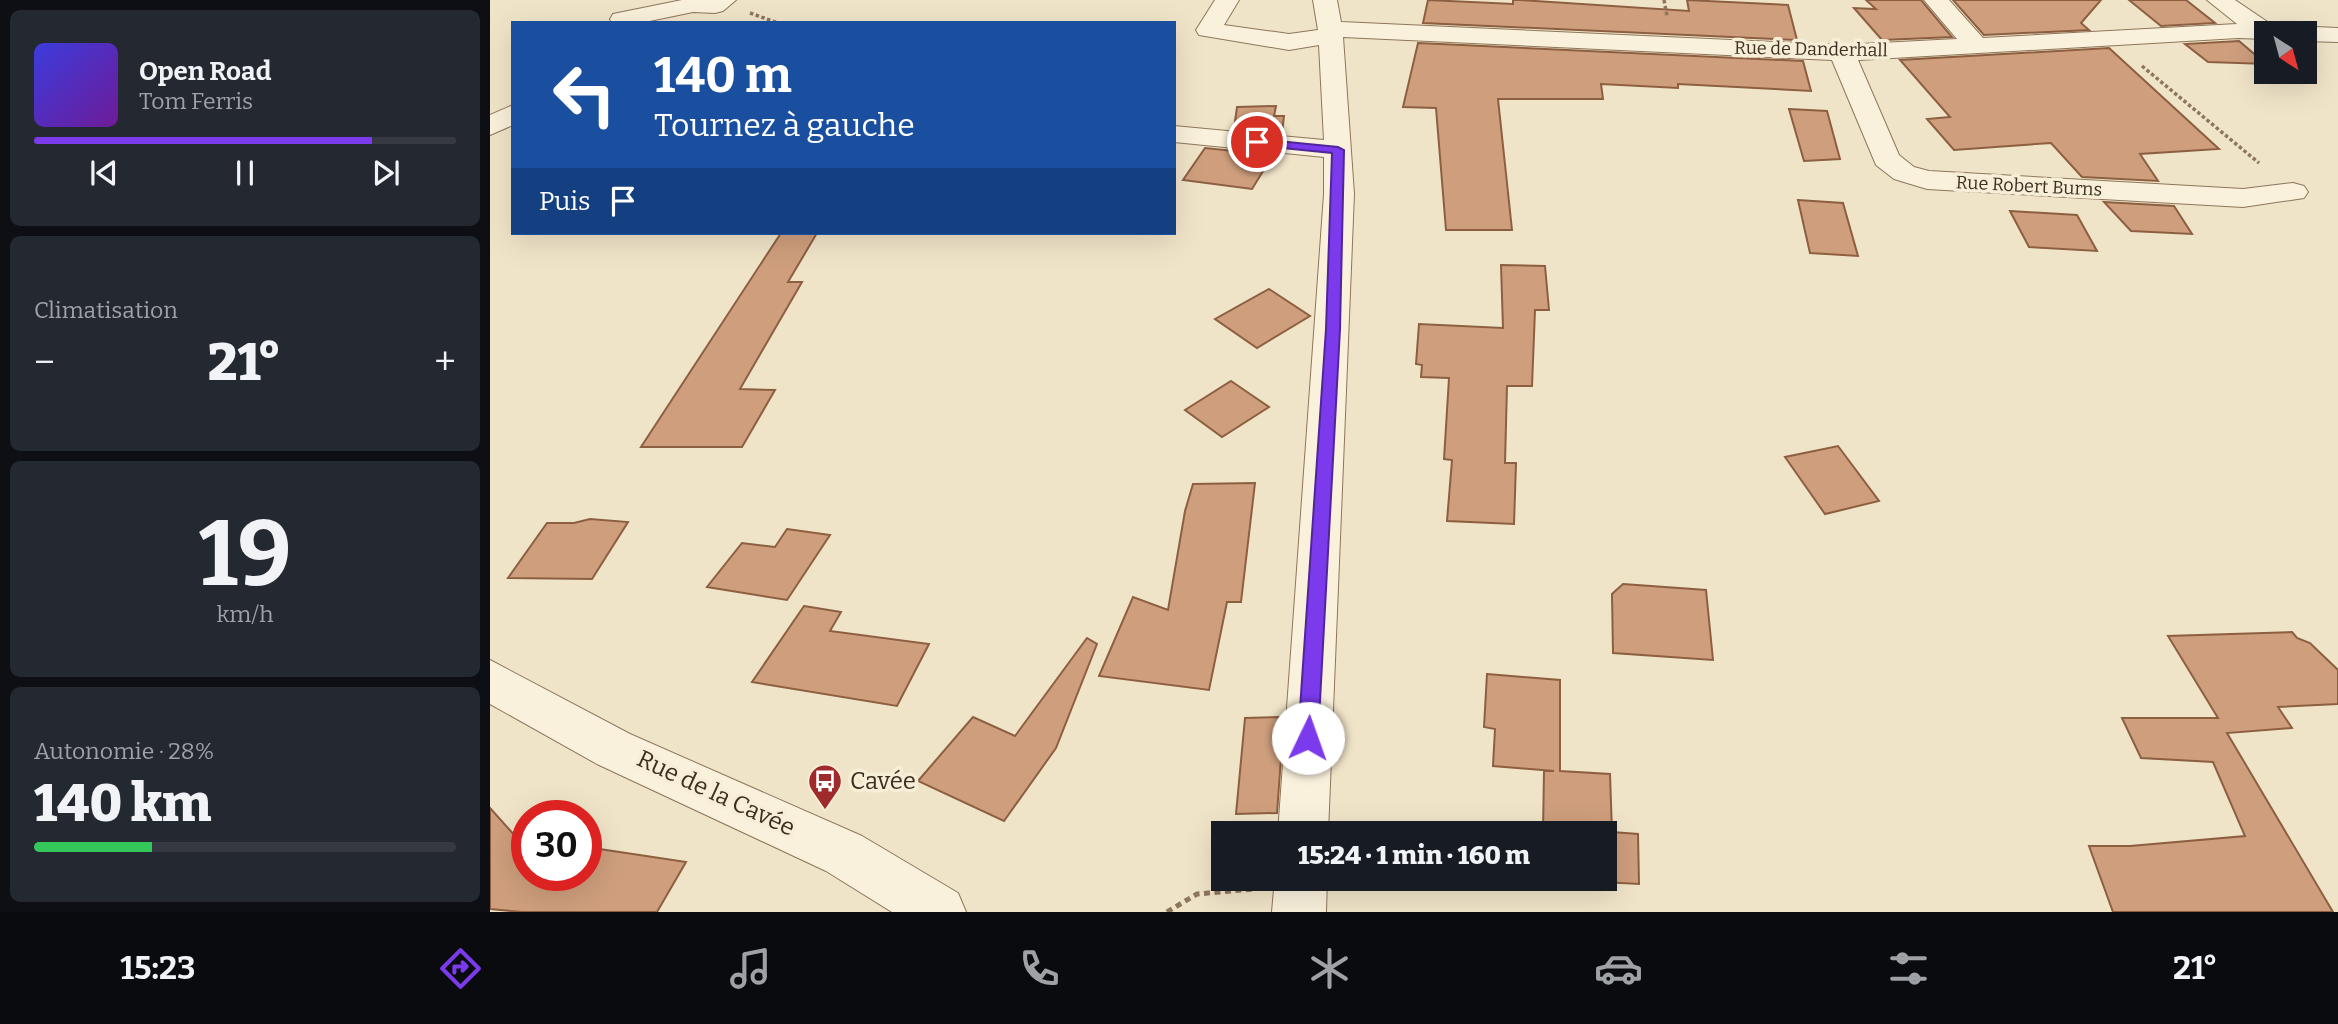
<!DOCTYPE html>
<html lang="fr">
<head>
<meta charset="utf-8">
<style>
	:root { --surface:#171b24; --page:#242831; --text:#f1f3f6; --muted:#9ea1a6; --line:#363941; --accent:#7c3aed }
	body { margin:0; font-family:Bitter,serif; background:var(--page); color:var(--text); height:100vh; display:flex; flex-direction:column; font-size:26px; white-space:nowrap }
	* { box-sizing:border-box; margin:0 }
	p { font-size:23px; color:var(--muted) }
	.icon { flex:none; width:38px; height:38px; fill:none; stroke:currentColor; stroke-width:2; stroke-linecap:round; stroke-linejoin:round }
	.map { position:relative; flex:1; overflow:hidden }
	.sheet { display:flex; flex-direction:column; gap:10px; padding:10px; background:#0d0f14; width:490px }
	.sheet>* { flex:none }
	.banner { position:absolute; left:21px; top:21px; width:665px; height:214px; border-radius:0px; box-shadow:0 7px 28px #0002; background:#1a4fa0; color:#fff; overflow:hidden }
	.needle { width:46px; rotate:144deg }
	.buttons { position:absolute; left:1764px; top:21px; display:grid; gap:14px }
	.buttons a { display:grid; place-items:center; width:63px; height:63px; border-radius:0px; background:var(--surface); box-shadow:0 7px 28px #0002; font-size:35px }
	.speed { position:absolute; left:21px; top:800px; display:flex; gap:14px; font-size:35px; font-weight:700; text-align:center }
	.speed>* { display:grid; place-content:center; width:91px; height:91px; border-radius:50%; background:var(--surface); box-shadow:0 7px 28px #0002; line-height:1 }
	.speed .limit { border:10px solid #d22; background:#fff; color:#111 }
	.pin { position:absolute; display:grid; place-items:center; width:60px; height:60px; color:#fff; margin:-30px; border:4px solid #fff; border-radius:50%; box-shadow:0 2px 7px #0007 }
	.me { position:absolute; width:77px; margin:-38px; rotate:3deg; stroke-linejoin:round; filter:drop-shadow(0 0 5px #0008) }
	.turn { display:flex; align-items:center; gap:24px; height:147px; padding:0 28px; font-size:32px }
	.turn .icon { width:91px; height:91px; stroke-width:2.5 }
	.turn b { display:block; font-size:49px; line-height:60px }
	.then { display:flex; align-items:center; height:66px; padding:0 28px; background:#0003; gap:14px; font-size:26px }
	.big { font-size:52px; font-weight:800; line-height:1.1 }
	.sheet .tile { flex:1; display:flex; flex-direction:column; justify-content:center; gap:10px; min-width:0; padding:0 24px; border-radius:10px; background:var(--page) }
	.sheet .dial { align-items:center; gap:0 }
	.dial b { font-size:91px; line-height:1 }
	.song { display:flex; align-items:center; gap:21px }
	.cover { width:84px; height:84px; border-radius:10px; background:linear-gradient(135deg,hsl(240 70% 55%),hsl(280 70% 35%)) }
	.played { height:7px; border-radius:4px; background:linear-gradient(90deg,var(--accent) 80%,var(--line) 80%) }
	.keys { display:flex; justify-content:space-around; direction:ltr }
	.heat { display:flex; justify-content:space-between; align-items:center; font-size:38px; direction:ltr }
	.charge { height:10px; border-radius:5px; background:linear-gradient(90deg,#34c759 28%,var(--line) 0) }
	.trip { position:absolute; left:721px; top:821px; width:406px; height:70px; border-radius:0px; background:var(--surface); box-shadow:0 7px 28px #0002; font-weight:800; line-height:70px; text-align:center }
	.tabs { display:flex; height:112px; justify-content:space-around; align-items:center; background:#090b0e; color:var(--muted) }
	.tabs .icon { width:49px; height:49px }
	.tabs .current { color:var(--accent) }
	.tabs b { font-size:32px; color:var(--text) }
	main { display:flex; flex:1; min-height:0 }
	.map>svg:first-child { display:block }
</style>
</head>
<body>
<main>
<section class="sheet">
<div class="tile">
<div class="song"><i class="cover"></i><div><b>Open Road</b><p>Tom Ferris</p></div></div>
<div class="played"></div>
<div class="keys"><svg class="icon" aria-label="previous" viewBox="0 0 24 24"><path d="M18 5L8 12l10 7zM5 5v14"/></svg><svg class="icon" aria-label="pause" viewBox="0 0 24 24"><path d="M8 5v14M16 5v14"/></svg><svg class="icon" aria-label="next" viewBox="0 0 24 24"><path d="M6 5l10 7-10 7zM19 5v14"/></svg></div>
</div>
<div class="tile"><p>Climatisation</p>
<div class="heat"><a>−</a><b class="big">21°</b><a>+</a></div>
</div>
<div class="tile dial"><b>19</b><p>km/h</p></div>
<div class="tile"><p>Autonomie · 28%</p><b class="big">140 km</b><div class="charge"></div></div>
</section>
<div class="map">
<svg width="1848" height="912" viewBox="0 0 1848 912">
	<rect width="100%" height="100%" fill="#f0e4c8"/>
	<g fill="#cf9f7d" stroke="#8d5f41" stroke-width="2">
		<polygon points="938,0 1023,4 1023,0 1030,0 1199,11 1197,0 1298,5 1307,40 933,23"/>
		<polygon points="1376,0 1431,0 1462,37 1392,40 1364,8 1386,9"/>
		<polygon points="1463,0 1611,0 1591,23 1599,30 1494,35"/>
		<polygon points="1639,0 1696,0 1725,23 1671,26"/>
		<polygon points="1749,41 1776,64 1718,62 1695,44"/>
		<polygon points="928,43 1313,61 1321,91 1188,84 1188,88 1111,84 1113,99 1008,99 1022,230 956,230 946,108 913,107"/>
		<polygon points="1619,48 1729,149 1650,154 1668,181 1592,177 1561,143 1464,150 1437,119 1460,117 1410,60"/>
		<polygon points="786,106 784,116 794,116 792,133 744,129 747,107"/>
		<polygon points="1299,109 1337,111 1350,159 1314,161"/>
		<polygon points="715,148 783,155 762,189 693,180"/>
		<polygon points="1308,200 1353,203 1368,256 1320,253"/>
		<polygon points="1614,202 1684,206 1702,234 1641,231"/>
		<polygon points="1520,211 1587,215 1607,251 1539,247"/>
		<polygon points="291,233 327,233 298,282 312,282 250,389 285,390 252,447 151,447"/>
		<polygon points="1011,265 1055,266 1059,310 1045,310 1042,386 1017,386 1015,463 1026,463 1024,524 957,521 962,460 954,459 959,378 931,377 932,365 926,364 929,324 1013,328"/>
		<polygon points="779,289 820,316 767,348 725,319"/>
		<polygon points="741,381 779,407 732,437 695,410"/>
		<polygon points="1348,446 1389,501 1335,514 1295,457"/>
		<polygon points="765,483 751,602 737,602 719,690 609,676 643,597 678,610 695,511 703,484"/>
		<polygon points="100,519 138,522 102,579 18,578 57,523 84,523"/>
		<polygon points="297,529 340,535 297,600 217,587 252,543 285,547"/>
		<polygon points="1133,584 1216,590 1223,660 1123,653 1122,594"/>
		<polygon points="314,606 351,612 340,631 439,644 407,706 262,682"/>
		<polygon points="1802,632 1807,638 1820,643 1848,670 1848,704 1788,707 1802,728 1737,733 1843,912 1623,912 1599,846 1640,846 1755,836 1723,762 1651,758 1632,718 1728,718 1678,636"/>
		<polygon points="597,638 607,644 566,748 514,821 428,781 483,717 525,736"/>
		<polygon points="997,674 1070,680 1070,771 1120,774 1122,832 1148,834 1149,884 1053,879 1115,878 1115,833 1053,833 1054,771 1064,771 1003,766 1005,729 994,727"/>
		<polygon points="794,717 787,813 746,814 755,718"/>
		<polygon points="0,808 34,846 37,843 37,875 96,875 96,847 196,862 167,912 32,912 0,909"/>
	</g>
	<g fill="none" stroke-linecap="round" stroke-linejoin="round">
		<g stroke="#8d765c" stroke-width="2">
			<g id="minor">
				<polygon points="192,0 246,0 233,11 225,13 203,12 150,23 122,23 120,19 123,14"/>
				<polygon points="725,0 749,0 734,25 799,34 828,30 823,0 847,0 851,22 1352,45 1467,39 1434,0 1459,0 1493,38 1747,24 1717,0 1745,0 1782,25 1848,28 1848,42 1815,41 1815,33 1776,33 1776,39 1748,38 1368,60 1409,155 1424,167 1439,171 1753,189 1803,183 1814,186 1818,192 1814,198 1753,207 1437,189 1404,179 1386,165 1342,60 853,37 864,194 838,833 788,833 834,194 834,157 684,142 684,126 834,140 829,45 799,50 709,35 706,30"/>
				<polygon points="23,105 23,125 0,135 0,115"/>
				<polygon points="0,660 140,734 372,836 468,893 476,912 402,912 336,871 107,764 0,704"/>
				<polygon points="785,878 837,878 836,912 782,912"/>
			</g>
		</g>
		<g stroke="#8d765c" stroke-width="3.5" stroke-dasharray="3.5 2.5" stroke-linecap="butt">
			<polyline points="1174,0 1177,16"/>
			<polyline points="260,13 288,23"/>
			<polyline points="1652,66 1769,163"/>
		</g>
		<polyline stroke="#8d765c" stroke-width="5" stroke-dasharray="6 4.5" stroke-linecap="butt" points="677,912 707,894 764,889"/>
		<use href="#minor" fill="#faf1dc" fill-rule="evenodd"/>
	</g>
	<polygon fill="#7c3aed" stroke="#51269a" stroke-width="2" points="767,139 848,147 854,150 850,329 828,738 825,745 818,747 811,745 808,738 836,329 842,153 763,145 761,142"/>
	<defs>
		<g id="bus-pin" transform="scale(1.75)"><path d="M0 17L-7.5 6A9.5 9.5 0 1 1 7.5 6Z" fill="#9e2a2b" stroke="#f7eed8"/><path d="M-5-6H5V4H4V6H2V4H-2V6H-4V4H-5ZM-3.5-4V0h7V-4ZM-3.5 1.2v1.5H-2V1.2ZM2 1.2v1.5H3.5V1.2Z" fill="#fff"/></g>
	</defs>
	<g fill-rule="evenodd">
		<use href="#bus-pin" x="335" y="781"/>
	</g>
	<g text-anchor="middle" stroke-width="7" stroke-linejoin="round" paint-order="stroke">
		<g font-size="18" fill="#3d2e20" stroke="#f7eed8">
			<text transform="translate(1321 49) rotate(1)" y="6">Rue de Danderhall</text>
			<text transform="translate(1539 186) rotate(3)" y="6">Rue Robert Burns</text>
		</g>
		<g font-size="24" fill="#3d2e20" stroke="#f7eed8" text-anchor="start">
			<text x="360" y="789">Cavée</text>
		</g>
		<g font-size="24" fill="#3d2e20" stroke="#f7eed8">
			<text transform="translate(226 793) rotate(25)" y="8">Rue de la Cavée</text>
		</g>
	</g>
</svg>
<div class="buttons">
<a><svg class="needle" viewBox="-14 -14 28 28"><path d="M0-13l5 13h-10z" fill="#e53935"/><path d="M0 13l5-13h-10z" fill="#9ea1a6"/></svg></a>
</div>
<div class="speed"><div class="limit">30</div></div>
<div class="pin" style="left:767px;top:142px;background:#d93025"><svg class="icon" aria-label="arrive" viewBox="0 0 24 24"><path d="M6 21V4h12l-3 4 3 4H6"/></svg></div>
<svg class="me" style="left:818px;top:738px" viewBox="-20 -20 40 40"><circle r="19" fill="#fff"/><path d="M0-13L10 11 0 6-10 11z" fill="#7c3aed"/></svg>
<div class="trip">15:24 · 1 min · 160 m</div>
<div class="banner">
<div class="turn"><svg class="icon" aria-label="left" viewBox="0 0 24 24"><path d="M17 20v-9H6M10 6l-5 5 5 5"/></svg><div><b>140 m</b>Tournez à gauche</div></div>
<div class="then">Puis<svg class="icon" aria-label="arrive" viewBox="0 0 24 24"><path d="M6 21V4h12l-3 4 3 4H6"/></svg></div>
</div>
</div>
</main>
<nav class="tabs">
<b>15:23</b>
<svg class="icon current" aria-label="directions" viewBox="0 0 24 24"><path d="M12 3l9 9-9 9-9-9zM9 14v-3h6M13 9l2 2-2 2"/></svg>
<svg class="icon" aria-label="music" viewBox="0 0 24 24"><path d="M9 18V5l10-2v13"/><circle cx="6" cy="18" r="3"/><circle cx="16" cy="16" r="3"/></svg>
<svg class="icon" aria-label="phone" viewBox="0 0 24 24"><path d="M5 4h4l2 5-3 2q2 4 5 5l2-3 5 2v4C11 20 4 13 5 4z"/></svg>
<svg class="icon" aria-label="climate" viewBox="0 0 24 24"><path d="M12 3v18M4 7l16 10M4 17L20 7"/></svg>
<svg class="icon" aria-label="car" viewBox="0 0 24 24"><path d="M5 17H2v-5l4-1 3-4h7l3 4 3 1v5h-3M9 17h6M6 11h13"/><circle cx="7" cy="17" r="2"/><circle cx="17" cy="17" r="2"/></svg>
<svg class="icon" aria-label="filters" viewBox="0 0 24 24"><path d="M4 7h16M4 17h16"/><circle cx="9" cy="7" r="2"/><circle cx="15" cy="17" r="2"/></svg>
<b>21°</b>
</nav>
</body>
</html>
